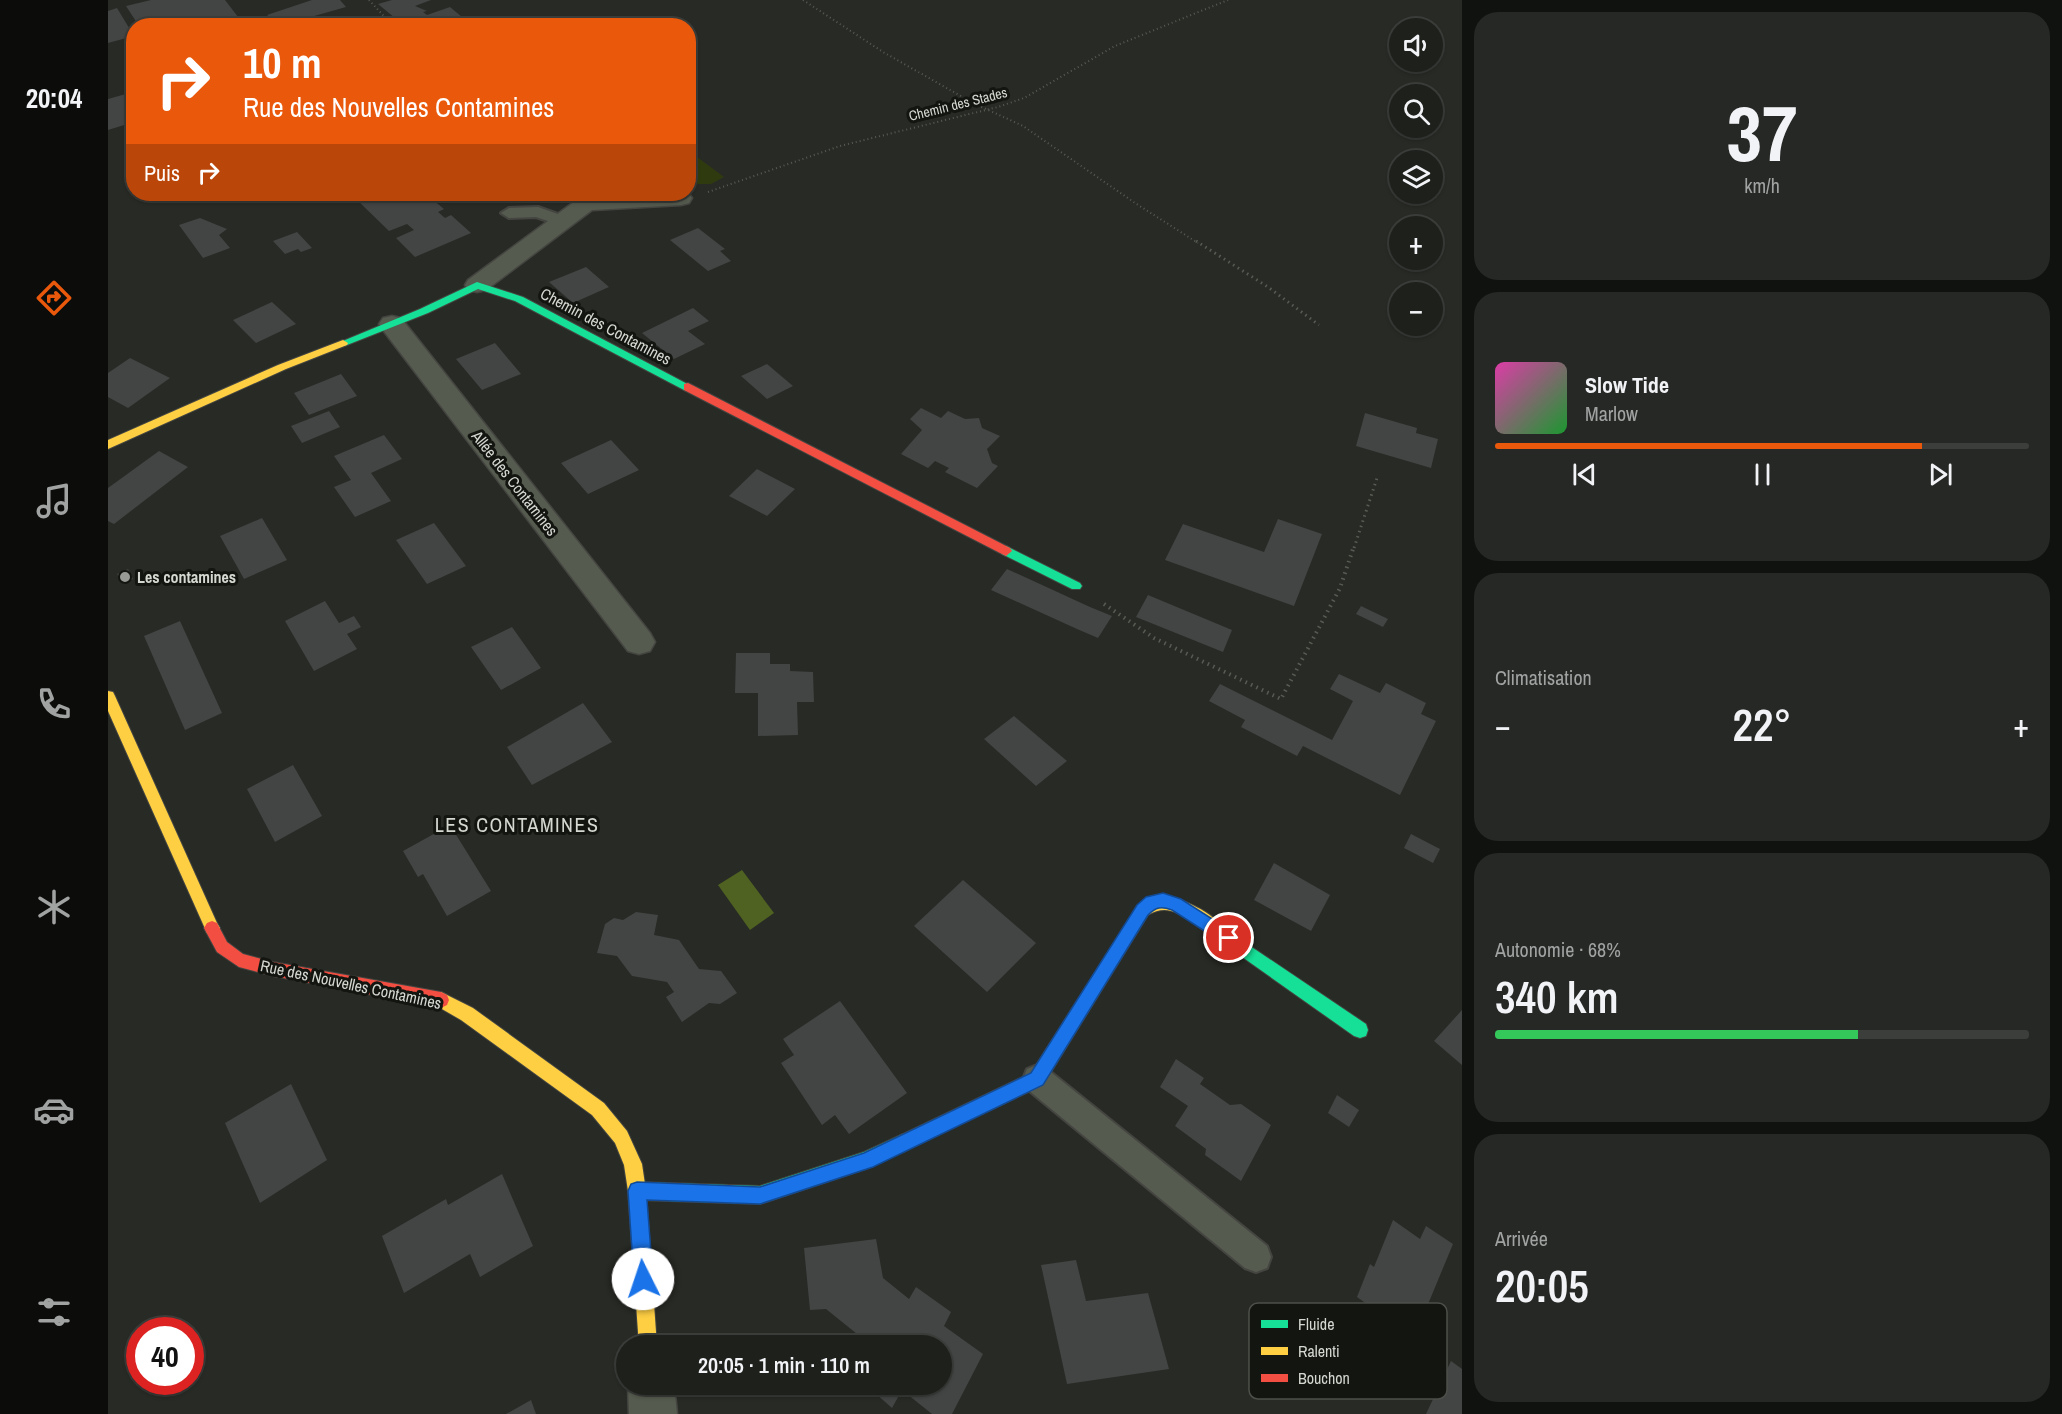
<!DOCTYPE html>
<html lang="fr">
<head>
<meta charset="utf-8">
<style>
	:root { --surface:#1e201c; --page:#262825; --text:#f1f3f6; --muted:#a1a3a3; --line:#3c3e3b; --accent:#ea580c }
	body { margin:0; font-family:"Archivo Narrow",sans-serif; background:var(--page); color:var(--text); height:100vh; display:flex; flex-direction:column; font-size:22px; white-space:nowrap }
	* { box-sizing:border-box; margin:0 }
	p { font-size:20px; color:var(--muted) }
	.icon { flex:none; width:33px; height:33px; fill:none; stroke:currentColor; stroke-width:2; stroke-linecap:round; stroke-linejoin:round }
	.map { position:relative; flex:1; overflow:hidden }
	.details { display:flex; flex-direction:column; gap:12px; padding:12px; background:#10120f; width:600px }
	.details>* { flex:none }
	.guide { position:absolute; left:18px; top:18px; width:570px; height:183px; border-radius:24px; box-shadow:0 2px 4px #0004,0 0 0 2px var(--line); background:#ea580c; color:#fff; overflow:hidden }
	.tools { position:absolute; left:1281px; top:18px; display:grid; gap:12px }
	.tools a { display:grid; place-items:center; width:54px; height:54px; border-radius:50%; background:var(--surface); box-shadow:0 2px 4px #0004,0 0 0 2px var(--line); font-size:30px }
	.speed { position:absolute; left:18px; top:1317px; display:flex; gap:12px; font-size:30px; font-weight:700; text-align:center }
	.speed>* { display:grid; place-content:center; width:78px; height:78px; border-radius:50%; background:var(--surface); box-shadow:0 2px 4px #0004,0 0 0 2px var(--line); line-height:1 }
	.speed .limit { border:9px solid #d22; background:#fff; color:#111 }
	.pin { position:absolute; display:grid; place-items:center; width:51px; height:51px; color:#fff; margin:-26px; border:3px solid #fff; border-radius:50%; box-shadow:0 2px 6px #0007 }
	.me { position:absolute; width:66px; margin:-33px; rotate:356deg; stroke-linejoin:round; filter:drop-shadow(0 0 4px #0008) }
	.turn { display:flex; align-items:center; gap:21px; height:126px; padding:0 18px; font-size:27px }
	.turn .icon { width:78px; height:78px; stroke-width:2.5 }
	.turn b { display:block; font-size:42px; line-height:51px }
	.then { display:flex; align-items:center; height:57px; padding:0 18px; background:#0003; gap:12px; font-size:22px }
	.big { font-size:45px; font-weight:600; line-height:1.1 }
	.details .widget { flex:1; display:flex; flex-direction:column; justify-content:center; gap:9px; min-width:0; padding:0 21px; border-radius:24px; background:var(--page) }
	.details .dial { align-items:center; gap:0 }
	.dial b { font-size:78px; line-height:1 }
	.song { display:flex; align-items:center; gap:18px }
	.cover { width:72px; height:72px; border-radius:9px; background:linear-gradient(135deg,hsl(320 70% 55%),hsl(130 70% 35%)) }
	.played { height:6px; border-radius:3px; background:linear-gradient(90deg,var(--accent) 80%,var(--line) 80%) }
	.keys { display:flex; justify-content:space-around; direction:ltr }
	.heat { display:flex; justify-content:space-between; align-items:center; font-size:33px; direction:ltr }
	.charge { height:9px; border-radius:4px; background:linear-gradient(90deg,#34c759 68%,var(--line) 0) }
	.trip { position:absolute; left:508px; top:1335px; width:336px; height:60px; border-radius:30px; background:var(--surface); box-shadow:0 2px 4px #0004,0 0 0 2px var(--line); font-weight:600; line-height:60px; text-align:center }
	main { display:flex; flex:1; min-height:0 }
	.dock { display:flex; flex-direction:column; width:108px; justify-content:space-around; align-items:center; background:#0c0d0b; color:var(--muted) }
	.dock .icon { width:42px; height:42px }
	.dock .active { color:var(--accent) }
	.dock b { font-size:27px; color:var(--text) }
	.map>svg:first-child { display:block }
</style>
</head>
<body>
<main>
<nav class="dock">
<b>20:04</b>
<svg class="icon active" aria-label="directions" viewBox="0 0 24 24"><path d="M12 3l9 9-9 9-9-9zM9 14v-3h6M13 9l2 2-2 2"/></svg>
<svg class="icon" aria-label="music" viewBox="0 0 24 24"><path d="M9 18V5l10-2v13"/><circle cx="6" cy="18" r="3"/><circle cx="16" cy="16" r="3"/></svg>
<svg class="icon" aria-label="phone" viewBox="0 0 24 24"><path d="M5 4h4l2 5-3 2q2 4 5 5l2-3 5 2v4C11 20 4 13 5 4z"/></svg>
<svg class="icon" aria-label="climate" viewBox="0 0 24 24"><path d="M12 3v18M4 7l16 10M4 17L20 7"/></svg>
<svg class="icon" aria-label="car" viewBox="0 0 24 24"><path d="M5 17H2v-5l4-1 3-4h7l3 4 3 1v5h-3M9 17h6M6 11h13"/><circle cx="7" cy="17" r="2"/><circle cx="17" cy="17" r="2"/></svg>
<svg class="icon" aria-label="filters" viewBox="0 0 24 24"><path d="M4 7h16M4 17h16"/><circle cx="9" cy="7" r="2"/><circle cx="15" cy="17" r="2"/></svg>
</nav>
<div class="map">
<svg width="1354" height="1414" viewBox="0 0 1354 1414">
	<rect width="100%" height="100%" fill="#282a25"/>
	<polygon fill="#2f3b0f" points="580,151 581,151 616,177 603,184 581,184"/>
	<polygon fill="#4f6221" points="634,870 666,913 642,930 610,885"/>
	<g fill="#434444">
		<polygon points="43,0 117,0 137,26 100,26 94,18 64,26 31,26 18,6"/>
		<polygon points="204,0 232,0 238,7 171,26 159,15"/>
		<polygon points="284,0 323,0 307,6 319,11 315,12 319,15 342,7 354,17 350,18 357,23 363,21 371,24 288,26 293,23 270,4"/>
		<polygon points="9,8 26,36 0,43 0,11"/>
		<polygon points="25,92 26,100 21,102 26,108 26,122 0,130 0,99"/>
		<polygon points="251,194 318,194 336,209 330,212 337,218 343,215 363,233 307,257 288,238 306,230 299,224 281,231 245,196"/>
		<polygon points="92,218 119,229 111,235 122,248 95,258 71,225"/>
		<polygon points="590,228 617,249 612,251 623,261 600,271 562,240"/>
		<polygon points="189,232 204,248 193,252 190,249 177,254 165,241"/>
		<polygon points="478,267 501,287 465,303 441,282"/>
		<polygon points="164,302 188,324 148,343 125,320"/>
		<polygon points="585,308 601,321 580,331 597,344 566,359 534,333"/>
		<polygon points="387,343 413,374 374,390 348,359"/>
		<polygon points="22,358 62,378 20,408 0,397 0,373"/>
		<polygon points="659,364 685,386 659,399 633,376"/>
		<polygon points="233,374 249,396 201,415 186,393"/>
		<polygon points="813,408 833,418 840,411 857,419 871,418 874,428 892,436 879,449 884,463 890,466 869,488 837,472 841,468 827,461 820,468 793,454 814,430 802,419"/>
		<polygon points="221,411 232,427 194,443 183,426"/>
		<polygon points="1257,413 1309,428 1308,433 1330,439 1323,468 1248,446"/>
		<polygon points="276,435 294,459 263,473 283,501 247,517 226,487 243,480 226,456"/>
		<polygon points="503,440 531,470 480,494 453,463"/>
		<polygon points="51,451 80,467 6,524 0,521 0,488"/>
		<polygon points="649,469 687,489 659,516 621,496"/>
		<polygon points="154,518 179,560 136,579 112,536"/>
		<polygon points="1170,519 1214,534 1186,606 1057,560 1075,524 1156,552"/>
		<polygon points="326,523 358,566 319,584 288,540"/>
		<polygon points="20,569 25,579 15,584 9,574"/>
		<polygon points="899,569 982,607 1004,616 990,638 969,629 883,590"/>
		<polygon points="1040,595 1124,630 1115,652 1028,617"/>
		<polygon points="217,601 231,623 246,616 253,627 239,634 249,649 206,671 177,621"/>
		<polygon points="1253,606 1280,619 1275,627 1248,614"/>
		<polygon points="72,621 114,713 77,730 36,636"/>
		<polygon points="404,627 433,668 393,690 363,647"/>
		<polygon points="628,653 662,653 662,664 682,664 682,671 705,672 706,702 689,702 690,735 650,736 650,693 627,693"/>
		<polygon points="1231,674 1272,693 1278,683 1318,703 1313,714 1328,721 1292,795 1195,746 1189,756 1133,727 1137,720 1101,701 1112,684 1224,740 1245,701 1222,689"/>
		<polygon points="475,703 504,742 424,785 399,747"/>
		<polygon points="906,716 959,761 928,786 876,739"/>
		<polygon points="185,765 214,816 167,842 139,789"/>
		<polygon points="342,825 383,891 339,916 315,874 310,877 295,851"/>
		<polygon points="1303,834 1332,849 1325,863 1296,848"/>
		<polygon points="1166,863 1222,895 1203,931 1146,900"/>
		<polygon points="855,880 928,943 879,992 806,926"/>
		<polygon points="528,912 550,915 546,935 571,940 591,969 613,971 629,993 612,1004 601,1003 574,1022 558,997 566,992 559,982 524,976 509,956 489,953 497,924 506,918 515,920"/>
		<polygon points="732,1001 799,1093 741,1134 727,1115 714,1125 673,1063 686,1055 675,1039"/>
		<polygon points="1354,1010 1354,1065 1326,1041"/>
		<polygon points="1068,1059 1096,1078 1092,1084 1122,1105 1133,1104 1163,1125 1133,1181 1097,1155 1098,1149 1067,1126 1080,1106 1052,1087"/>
		<polygon points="183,1084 219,1160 152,1203 117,1123"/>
		<polygon points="1229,1095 1251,1110 1241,1127 1220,1113"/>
		<polygon points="394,1174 425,1246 372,1277 362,1254 296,1293 274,1236 338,1199 340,1205"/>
		<polygon points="1285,1220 1312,1239 1318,1226 1345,1244 1306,1338 1249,1297 1262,1264 1266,1267"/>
		<polygon points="768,1239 775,1278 801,1299 808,1287 843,1312 836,1326 875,1354 844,1414 824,1414 794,1390 784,1408 767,1393 772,1384 834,1384 834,1346 764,1346 718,1309 702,1310 696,1248"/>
		<polygon points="968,1260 978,1301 1040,1293 1061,1369 959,1384 933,1265"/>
		<polygon points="1343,1361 1354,1369 1354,1414 1318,1414"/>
		<polygon points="423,1400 428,1414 398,1414"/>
	</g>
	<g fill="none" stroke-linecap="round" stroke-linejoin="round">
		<g stroke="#444541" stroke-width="4">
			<g id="lane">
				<polygon points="430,207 461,218 463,221 455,226 428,217 401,218 393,213 401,208"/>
				<polygon points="929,1065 939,1069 1159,1246 1163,1257 1159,1268 1148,1272 1137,1268 919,1089 915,1079 919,1069"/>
			</g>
		</g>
		<g stroke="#444541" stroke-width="3">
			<g id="street">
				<polygon points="580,193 584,198 581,203 573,205 484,210 378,290 369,292 360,290 357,285 360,280 470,199 536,194"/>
				<polygon points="284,316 293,318 542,633 547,642 542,651 531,654 520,651 275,330 271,324 275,318"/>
				<polygon points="520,1384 566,1384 569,1414 521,1414"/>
			</g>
		</g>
		<g stroke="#444541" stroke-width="2">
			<g id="fast">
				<polygon points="369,282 415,297 585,387 580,391 576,390 407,301 370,289 320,313 239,345 235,346 230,343 312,309"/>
				<polygon points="898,546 972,583 974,586 972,589 964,589 894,554 892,551"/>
				<polygon points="1108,923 1258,1024 1260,1030 1258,1036 1252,1038 1246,1036 1103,935 1100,930 1103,925"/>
				<polygon points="795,1134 801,1137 804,1143 801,1149 758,1169 652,1204 529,1200 523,1197 520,1191 523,1185 529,1182 652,1186 756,1152"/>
			</g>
		</g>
		<g stroke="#444541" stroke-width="2">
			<g id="slow">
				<polygon points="235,340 240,343 239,345 178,369 0,449 0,440 170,365"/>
				<polygon points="0,691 5,692 7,696 109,923 112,928 109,933 104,935 99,933 0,711"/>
				<path d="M1054 895C1071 897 1108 913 1116 930L1113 935 1108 937C1085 928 1067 898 1040 915L935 1085 801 1149 795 1152 789 1149 786 1143 789 1137 923 1073 1030 905 1039 899Z"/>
				<polygon points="333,992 365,1008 496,1103 519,1131 534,1164 538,1191 549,1346 531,1346 520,1191 516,1165 507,1143 484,1115 353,1020 327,1005 325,1000 327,995"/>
			</g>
		</g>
		<g stroke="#444541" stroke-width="2">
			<g id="jam">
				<polygon points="580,383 902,548 904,551 898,556 894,554 576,390 576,384"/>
				<polygon points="104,921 109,923 119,942 135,954 165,962 333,992 339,995 341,1000 339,1005 333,1008 165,976 131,967 109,952 96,928 99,923"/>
			</g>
		</g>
		<g stroke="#585b53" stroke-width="2" stroke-dasharray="1 3" stroke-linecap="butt">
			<polyline points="261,0 285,26"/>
			<polyline points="695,0 775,52 865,103 915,126 1027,203 1090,243"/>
			<polyline points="600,192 732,146 890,107 916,98 1007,46 1120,0"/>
		</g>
		<g stroke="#585b53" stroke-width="3" stroke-dasharray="1.5 4" stroke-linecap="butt">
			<polyline points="1088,241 1160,287 1211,325"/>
			<polyline points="1246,548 1269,478"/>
		</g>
		<polyline stroke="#585b53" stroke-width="4" stroke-dasharray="1.5 4.5" stroke-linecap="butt" points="996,604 1046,638 1173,699 1232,588 1246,546"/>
		<use href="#lane" fill="#565b4f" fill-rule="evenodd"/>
		<use href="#street" fill="#565b4f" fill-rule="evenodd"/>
		<use href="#fast" fill="#16e098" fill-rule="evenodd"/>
		<use href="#slow" fill="#ffcf43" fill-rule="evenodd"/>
		<use href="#jam" fill="#f24e42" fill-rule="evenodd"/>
	</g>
	<path fill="#1a73e8" stroke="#114b97" stroke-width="1.5" d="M1055 893 1073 899 1126 933 1128 938 1126 943 1121 945 1115 943 1064 910C1053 906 1048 907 1040 915L935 1085 765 1167 652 1204 539 1200 545 1279 542 1286 535 1288 529 1286 526 1279 520 1191 523 1184 529 1182 652 1187 756 1153 923 1073 1029 905 1038 897Z"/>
	<circle fill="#989b95" stroke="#131510" stroke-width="2" cx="17" cy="577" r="6"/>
	<g text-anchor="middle" stroke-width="6" stroke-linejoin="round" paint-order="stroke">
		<g font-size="14" fill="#d5d8d1" stroke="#131510">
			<text transform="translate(850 104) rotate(-14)" y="5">Chemin des Stades</text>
		</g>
		<g font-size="16" fill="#d5d8d1" stroke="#131510">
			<text transform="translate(498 326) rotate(28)" y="6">Chemin des Contamines</text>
			<text transform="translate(407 483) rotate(52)" y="6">Allée des Contamines</text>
			<text transform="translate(243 984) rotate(12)" y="6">Rue des Nouvelles Contamines</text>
		</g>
		<g font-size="16" font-weight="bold" fill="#d5d8d1" stroke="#131510" text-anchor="start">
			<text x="29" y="583">Les contamines</text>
		</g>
		<g font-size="20" letter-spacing="1.5" fill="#d5d8d1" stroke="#131510">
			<text x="409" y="832">LES CONTAMINES</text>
		</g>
	</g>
	<rect x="1141" y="1303" width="198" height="96" rx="9" fill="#131510" stroke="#4d504a" stroke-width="1.5"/>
	<rect x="1153" y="1320" width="27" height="8" fill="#16e098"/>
	<rect x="1153" y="1347" width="27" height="8" fill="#ffcf43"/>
	<rect x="1153" y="1374" width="27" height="8" fill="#f24e42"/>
	<g font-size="16" fill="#d5d8d1">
		<text x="1190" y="1330">Fluide</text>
		<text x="1190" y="1357">Ralenti</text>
		<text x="1190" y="1384">Bouchon</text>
	</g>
</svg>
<div class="tools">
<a><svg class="icon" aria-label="sound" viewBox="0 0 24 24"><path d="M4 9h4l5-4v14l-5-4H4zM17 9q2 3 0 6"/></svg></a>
<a><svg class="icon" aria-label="search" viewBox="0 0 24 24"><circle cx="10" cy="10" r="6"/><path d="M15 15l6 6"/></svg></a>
<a><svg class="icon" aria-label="layers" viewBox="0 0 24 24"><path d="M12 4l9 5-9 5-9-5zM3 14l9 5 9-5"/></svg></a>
<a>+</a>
<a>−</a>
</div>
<div class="speed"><div class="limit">40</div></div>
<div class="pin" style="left:1121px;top:938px;background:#d93025"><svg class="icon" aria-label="arrive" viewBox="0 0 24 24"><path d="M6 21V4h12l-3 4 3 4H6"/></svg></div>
<svg class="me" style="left:535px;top:1279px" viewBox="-20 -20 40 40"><circle r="19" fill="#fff"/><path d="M0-13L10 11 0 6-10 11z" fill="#1a73e8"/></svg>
<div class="trip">20:05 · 1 min · 110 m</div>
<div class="guide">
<div class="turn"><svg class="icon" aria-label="right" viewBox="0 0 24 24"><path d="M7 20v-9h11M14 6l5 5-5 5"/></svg><div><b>10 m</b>Rue des Nouvelles Contamines</div></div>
<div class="then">Puis<svg class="icon" aria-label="right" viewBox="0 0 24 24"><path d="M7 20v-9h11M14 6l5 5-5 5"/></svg></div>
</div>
</div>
<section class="details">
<div class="widget dial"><b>37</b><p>km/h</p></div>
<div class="widget">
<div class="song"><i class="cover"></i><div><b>Slow Tide</b><p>Marlow</p></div></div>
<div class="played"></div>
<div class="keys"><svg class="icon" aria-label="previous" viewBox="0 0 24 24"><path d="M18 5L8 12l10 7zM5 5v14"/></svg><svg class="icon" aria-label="pause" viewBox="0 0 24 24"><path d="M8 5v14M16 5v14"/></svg><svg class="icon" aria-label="next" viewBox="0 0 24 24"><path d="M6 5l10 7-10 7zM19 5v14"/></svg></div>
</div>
<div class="widget"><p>Climatisation</p>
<div class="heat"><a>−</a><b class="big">22°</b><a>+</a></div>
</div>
<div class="widget"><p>Autonomie · 68%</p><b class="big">340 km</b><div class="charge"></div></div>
<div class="widget"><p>Arrivée</p><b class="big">20:05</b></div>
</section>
</main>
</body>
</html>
